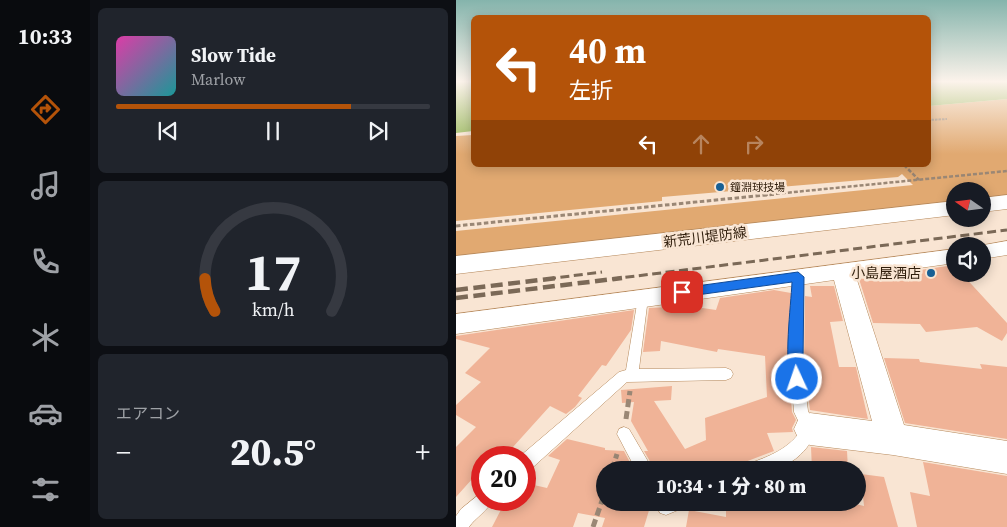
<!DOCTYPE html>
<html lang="ja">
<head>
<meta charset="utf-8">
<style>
	:root { --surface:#171b24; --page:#20242c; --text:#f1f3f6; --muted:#9ea1a6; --line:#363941; --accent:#b45309 }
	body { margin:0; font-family:"Source Serif 4","Noto Sans JP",serif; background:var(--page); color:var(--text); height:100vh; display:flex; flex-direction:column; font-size:19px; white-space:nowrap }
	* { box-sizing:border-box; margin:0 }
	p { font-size:16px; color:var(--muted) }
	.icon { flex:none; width:28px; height:28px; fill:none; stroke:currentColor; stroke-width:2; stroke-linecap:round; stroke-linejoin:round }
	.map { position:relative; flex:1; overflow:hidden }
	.details { display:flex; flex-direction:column; gap:8px; padding:8px; background:#0d0f14; width:366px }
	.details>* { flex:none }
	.hud { position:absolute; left:15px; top:15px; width:460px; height:152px; border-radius:8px; box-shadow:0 2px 12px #0003; background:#b45309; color:#fff; overflow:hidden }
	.needle { width:32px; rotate:284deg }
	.fabs { position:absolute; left:490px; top:182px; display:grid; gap:10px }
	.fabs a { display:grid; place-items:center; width:45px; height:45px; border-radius:50%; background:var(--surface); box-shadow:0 2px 12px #0003; font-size:25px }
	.speed { position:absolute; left:15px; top:446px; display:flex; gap:10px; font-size:25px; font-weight:700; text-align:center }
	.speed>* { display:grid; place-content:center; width:65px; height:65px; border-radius:50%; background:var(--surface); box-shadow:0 2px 12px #0003; line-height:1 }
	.speed .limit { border:8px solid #d22; background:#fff; color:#111 }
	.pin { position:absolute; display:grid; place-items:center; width:42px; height:42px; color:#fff; margin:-21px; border-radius:10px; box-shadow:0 2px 8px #0006 }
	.me { position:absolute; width:55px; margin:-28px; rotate:357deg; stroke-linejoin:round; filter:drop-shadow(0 0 4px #0008) }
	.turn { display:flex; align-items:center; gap:18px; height:105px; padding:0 15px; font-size:22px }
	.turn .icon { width:65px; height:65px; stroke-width:2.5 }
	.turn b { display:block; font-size:35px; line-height:42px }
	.lanes { display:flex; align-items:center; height:48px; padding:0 15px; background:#0003; justify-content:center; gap:25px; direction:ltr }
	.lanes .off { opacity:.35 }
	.big { font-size:38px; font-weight:800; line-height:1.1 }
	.details .tile { flex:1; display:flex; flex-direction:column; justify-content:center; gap:8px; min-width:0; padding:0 18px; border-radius:8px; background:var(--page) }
	.details .dial { align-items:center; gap:0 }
	.dial svg { height:130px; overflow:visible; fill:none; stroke:var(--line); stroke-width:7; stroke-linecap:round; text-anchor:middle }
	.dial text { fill:var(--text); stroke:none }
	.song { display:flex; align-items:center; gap:15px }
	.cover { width:60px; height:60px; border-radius:8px; background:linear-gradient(135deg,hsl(320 70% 55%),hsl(180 70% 35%)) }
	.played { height:5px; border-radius:2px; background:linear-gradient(90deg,var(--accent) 75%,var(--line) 75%) }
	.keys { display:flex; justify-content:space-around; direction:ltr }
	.heat { display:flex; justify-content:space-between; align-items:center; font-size:28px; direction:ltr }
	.trip { position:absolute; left:140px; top:461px; width:270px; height:50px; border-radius:25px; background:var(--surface); box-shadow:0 2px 12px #0003; font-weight:800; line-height:50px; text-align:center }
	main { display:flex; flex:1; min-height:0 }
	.tabs { display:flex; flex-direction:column; width:90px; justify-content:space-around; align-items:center; background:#090b0e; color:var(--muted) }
	.tabs .icon { width:35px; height:35px }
	.tabs .current { color:var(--accent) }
	.tabs b { font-size:22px; color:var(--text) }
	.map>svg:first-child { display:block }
</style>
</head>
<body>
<main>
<nav class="tabs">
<b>10:33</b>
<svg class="icon current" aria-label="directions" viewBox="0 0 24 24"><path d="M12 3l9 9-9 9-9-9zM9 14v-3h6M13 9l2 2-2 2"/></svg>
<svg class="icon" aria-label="music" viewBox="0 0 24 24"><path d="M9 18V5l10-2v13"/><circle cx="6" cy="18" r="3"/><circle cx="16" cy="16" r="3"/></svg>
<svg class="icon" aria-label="phone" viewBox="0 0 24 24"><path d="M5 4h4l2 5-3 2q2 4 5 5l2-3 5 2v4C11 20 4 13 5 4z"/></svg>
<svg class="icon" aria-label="climate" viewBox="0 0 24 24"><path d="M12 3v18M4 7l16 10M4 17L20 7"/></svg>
<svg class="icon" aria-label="car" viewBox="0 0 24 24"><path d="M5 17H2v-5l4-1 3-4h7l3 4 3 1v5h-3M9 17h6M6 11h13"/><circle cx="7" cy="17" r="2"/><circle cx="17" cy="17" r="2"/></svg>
<svg class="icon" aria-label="filters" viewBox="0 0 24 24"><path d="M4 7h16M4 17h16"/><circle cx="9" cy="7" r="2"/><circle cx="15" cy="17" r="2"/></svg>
</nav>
<section class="details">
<div class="tile">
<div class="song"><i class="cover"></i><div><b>Slow Tide</b><p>Marlow</p></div></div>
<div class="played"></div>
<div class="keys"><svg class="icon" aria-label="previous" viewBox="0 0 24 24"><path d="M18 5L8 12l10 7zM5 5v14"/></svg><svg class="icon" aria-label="pause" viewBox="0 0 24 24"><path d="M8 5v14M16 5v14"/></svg><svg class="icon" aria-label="next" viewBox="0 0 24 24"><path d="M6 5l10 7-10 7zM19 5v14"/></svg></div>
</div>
<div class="tile dial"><svg viewBox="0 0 100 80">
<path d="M14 69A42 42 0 1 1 86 69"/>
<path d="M14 69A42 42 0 0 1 8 49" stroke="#b45309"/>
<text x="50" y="56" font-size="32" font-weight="700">17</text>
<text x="50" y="72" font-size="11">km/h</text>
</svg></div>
<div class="tile"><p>エアコン</p>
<div class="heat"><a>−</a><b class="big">20.5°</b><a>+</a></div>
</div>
</section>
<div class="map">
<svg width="551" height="527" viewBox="0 0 551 527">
	<rect width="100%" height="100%" fill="#f9e5d3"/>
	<polygon fill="#e1a971" points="551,99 551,196 526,200 526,191 499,191 499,203 0,257 0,231 457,185 446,174 442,177 206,197 206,201 0,221 0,136 17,135 18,165 472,165 473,106"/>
	<g fill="#91b451">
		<polygon points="0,81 17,81 17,131 0,133"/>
		<polygon points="473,81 551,81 551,99 473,106"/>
	</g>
	<g fill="#f0b397">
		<polygon points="498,265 499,274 506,274 551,323 551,333 546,341 521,327 470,332 464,324 417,323 403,279"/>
		<polygon points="354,286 378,286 387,321 374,322 383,367 400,367 412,419 354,410 348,362 349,296 356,297"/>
		<polygon points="318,290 335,293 332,362 336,412 340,420 336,428 337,432 311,433 318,451 276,467 276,470 199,470 188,451 192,451 175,421 178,402 166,403 165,390 216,386 215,400 198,401 229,449 250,440 249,418 311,397 309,356 262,349 261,352 205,341 204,351 187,352 193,308 233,306 260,310 264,298"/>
		<polygon points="178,310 175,330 150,366 146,365 122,396 126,398 119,407 110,414 94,406 47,458 26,458 26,468 0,497 0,447 20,427 0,415 0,405 25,382 9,373 34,348 0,339 0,336"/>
		<polygon points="428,358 463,359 464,362 526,369 524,364 551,367 551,439 449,423"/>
		<polygon points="111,439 149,448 149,450 168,451 178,470 149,470 149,502 187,502 187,506 194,507 188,527 146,527 149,518 122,513 117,527 36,527 50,500 69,500 69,483 91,488 104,460 92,456"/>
		<polygon points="355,447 391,451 392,470 356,470"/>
		<polygon points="467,462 551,476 551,527 461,527 454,492 474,496"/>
		<polygon points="405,474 428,477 442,527 230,527 233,510 270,517 270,502 391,502 408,506"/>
	</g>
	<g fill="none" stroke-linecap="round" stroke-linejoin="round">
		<g stroke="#b6895c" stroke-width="1">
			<g id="lane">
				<path d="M342 273 347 277 346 362 352 411 361 429C354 448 339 464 318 469 310 472 299 470 290 470L292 464C314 456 333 449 346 429L338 412 334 362 337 277Z"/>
				<polygon points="187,294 191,295 192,298 183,369 270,368 275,370 277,374 275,378 270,380 171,382 75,469 69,471 69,458 63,457 163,372 170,370 182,298 183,295"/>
				<polygon points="168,427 173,429 197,470 180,470 161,434 163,429"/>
				<path d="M26 492V500H36C32 511 20 517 13 527H0V516L5 509Z"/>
				<polygon points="199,502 229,502 227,508 210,515 204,513"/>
			</g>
		</g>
		<g stroke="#b6895c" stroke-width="1">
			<g id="street">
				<polygon points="551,241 551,255 526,259 526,246 522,246"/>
				<polygon points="499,249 499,263 400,277 448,425 551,441 551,474 437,455 354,445 343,440 338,429 343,418 354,413 416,421 378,280 0,334 0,314"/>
			</g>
		</g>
		<g stroke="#b6895c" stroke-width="1">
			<g id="secondary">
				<polygon points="551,195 551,209 526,212 526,198"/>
				<polygon points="499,201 499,215 0,274 0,256"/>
			</g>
		</g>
		<polyline stroke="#9a8775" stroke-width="2" stroke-dasharray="2.5 1" stroke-linecap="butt" points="472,120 491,119"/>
		<g stroke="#9a8775" stroke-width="2.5" stroke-dasharray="4 2" stroke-linecap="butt">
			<polyline points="448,165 463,180"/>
			<polyline points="308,195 551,171"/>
		</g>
		<polyline stroke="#9a8775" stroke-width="3" stroke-dasharray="4.5 2.5" stroke-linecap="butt" points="0,226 320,194"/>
		<g stroke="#9a8775" stroke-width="5" stroke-dasharray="8 4" stroke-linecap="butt">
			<polyline points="170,419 174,391"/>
			<polyline points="156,470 161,454"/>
			<polyline points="137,527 149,492"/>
		</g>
		<use href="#lane" fill="#fff" fill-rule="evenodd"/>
		<use href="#street" fill="#fff" fill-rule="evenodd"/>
		<use href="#secondary" fill="#fff" fill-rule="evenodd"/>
		<g stroke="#7b6957" stroke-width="3" stroke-dasharray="9 4.5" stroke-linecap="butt">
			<polyline points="91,279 146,272"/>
			<polyline points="156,279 551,230"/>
		</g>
		<g stroke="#7b6957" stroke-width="4.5" stroke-dasharray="12 5.5" stroke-linecap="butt">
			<polyline points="0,290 101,278"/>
			<polyline points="0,298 166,278"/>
		</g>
	</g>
	<linearGradient id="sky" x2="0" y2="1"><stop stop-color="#85b4ac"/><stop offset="0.53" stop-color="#fcf3eb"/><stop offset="1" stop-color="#fcf3eb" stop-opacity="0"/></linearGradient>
	<rect width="551" height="154" fill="url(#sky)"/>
	<path fill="#1a73e8" stroke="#114b97" d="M342 272 348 277 347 362 349 379 347 384 341 386 336 384C327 364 335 306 336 282L226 297 221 296 219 292 221 289 226 288Z"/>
	<g fill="#186094" stroke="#f9e5d3" stroke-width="2">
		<circle cx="264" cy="187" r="5"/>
		<circle cx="475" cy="273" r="5"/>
	</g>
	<g text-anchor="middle" stroke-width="5" stroke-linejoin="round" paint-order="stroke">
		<g font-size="11" fill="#301e0c" stroke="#f9e5d3" text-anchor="start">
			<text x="274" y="191">鐘淵球技場</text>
		</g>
		<g font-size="14" fill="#301e0c" stroke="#f9e5d3">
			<text transform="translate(249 237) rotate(-7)" y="5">新荒川堤防線</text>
		</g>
		<g font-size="14" fill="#301e0c" stroke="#f9e5d3" text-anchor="end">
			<text x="465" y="278">小島屋酒店</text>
		</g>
	</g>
</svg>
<div class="fabs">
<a><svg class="needle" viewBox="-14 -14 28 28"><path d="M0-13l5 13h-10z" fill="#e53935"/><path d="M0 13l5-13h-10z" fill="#9ea1a6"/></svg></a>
<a><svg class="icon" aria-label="sound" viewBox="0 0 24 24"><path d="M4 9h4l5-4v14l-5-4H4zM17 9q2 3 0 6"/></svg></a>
</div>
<div class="speed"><div class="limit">20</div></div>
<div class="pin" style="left:226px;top:292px;background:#d93025"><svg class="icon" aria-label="arrive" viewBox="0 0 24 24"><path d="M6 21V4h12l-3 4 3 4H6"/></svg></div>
<svg class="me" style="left:341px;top:379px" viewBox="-20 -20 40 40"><circle r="17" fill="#1a73e8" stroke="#fff" stroke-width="3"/><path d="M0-11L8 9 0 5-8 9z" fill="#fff"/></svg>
<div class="trip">10:34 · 1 分 · 80 m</div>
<div class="hud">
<div class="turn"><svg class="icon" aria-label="left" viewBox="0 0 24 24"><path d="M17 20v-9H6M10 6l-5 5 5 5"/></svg><div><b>40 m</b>左折</div></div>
<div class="lanes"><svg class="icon" aria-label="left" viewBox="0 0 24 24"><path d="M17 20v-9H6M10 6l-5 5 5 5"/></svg><svg class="icon off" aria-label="ahead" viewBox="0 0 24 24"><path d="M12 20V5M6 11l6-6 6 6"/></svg><svg class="icon off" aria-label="right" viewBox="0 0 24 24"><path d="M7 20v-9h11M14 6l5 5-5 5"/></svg></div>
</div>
</div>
</main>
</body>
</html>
